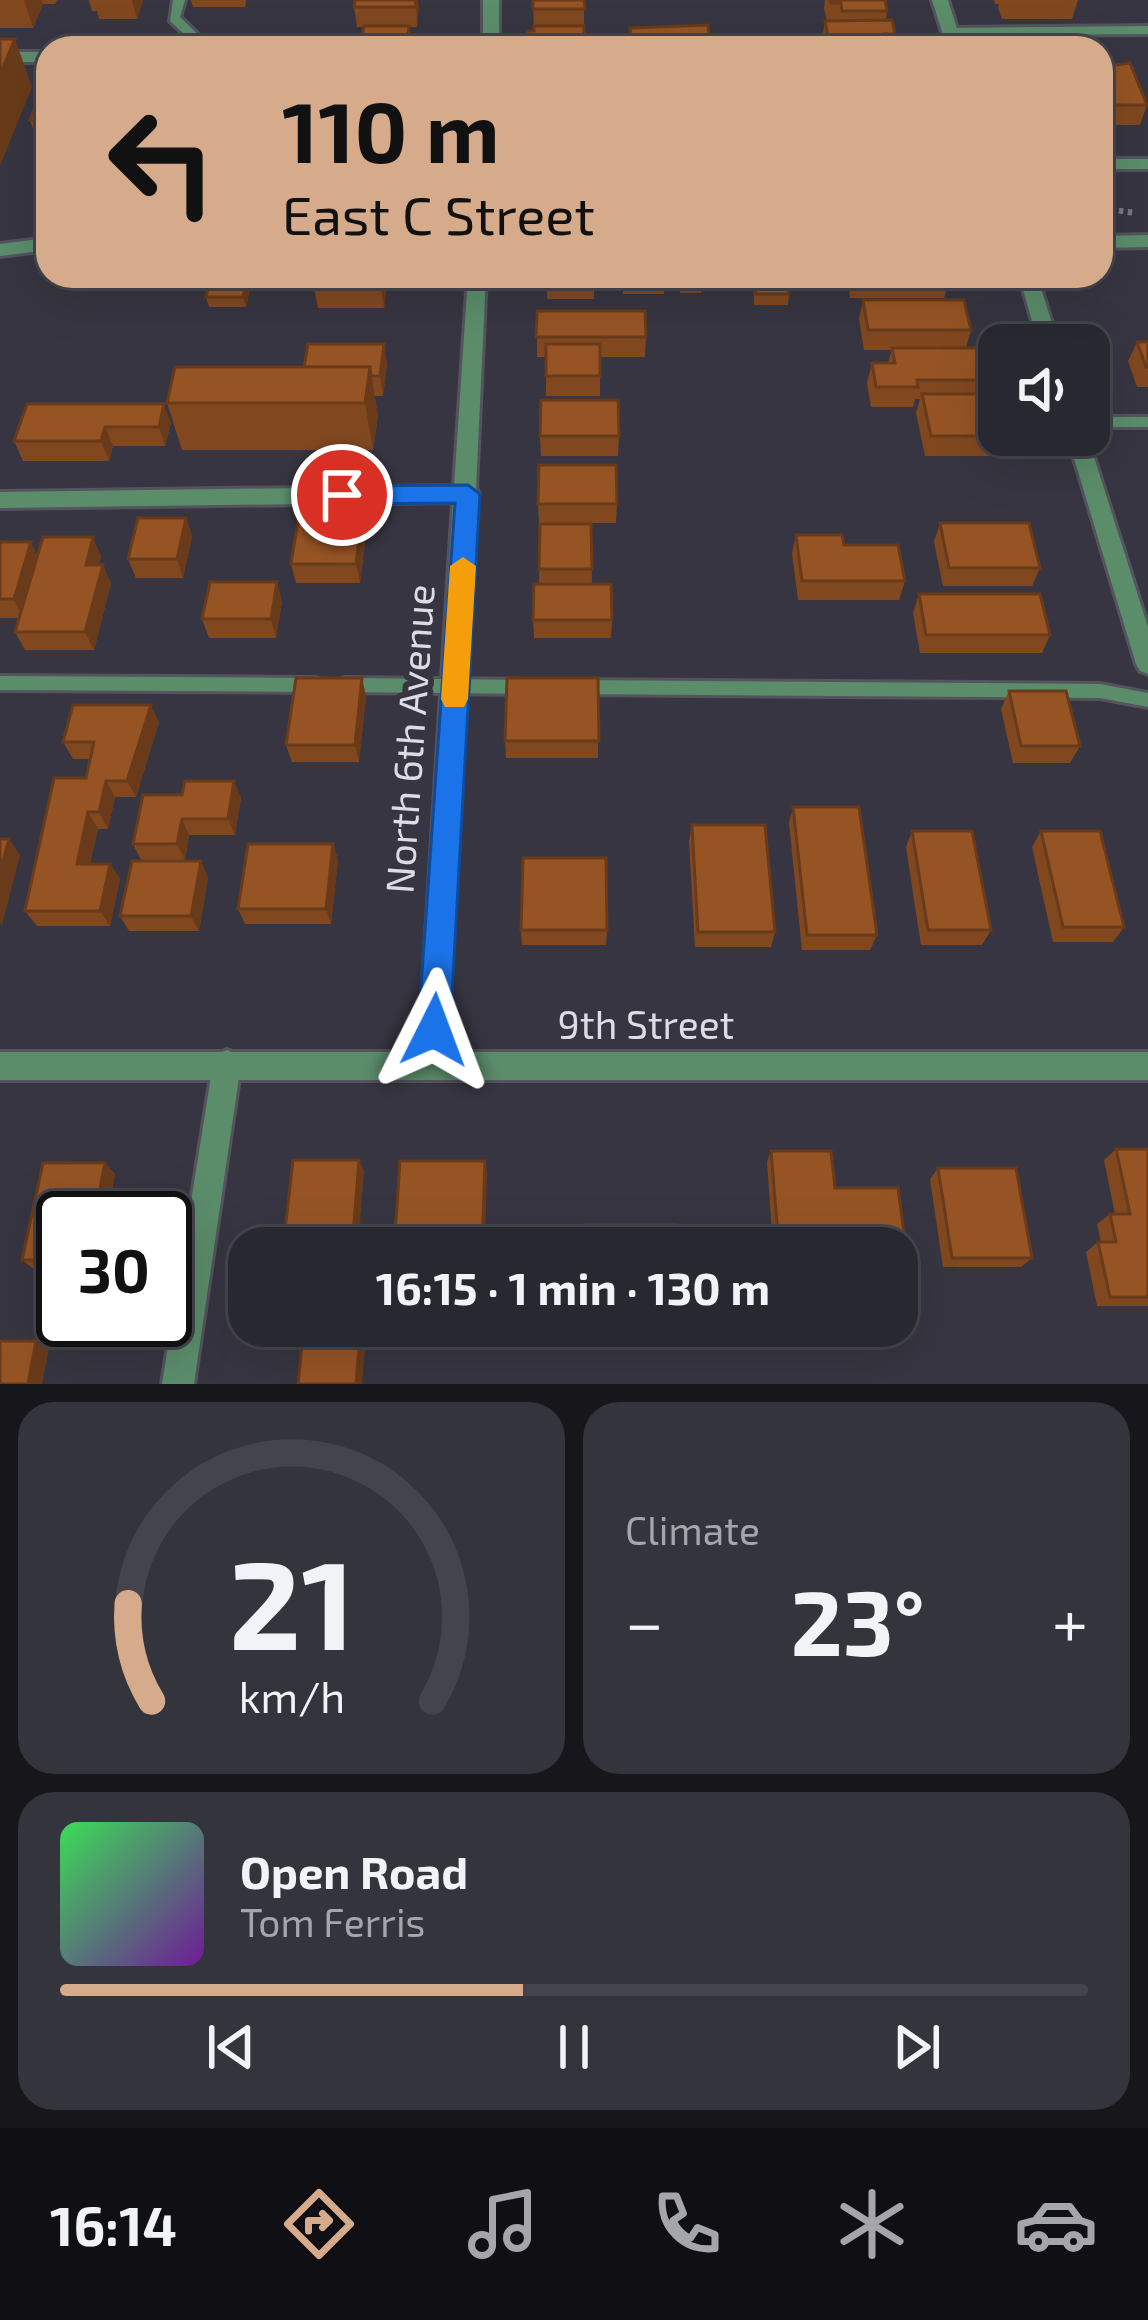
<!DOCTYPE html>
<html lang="en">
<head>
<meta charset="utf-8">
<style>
	:root { --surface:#282831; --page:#34343d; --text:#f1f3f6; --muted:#a5a6ab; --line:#44444d; --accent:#d6ab8b }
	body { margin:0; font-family:"Exo 2",sans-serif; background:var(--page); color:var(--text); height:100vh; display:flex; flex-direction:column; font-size:45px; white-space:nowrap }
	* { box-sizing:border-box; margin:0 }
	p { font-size:39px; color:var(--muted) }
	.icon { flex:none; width:66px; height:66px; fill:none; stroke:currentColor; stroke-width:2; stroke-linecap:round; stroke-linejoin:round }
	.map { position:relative; height:1384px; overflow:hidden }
	.sheet { display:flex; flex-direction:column; gap:18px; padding:18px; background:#16161b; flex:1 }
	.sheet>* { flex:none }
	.hud { position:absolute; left:36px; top:36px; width:1077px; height:252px; border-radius:36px; box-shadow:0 12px 48px #0002,0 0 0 3px var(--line); background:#d6ab8b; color:#111; overflow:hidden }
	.fabs { position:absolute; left:978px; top:324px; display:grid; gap:24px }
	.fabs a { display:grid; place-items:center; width:132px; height:132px; border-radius:24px; background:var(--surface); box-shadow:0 12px 48px #0002,0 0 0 3px var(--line); font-size:60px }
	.speed { position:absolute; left:36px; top:1191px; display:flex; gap:24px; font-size:60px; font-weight:700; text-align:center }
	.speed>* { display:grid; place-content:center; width:156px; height:156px; border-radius:50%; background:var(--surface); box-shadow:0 12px 48px #0002,0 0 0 3px var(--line); line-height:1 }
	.speed .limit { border:6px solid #111; border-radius:18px; background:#fff; color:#111 }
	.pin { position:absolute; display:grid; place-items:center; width:102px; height:102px; color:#fff; margin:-51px; border:6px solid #fff; border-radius:50%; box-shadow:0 3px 12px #0007 }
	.me { position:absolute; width:132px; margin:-66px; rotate:3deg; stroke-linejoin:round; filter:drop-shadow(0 0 9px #0008) }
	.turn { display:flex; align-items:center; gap:42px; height:252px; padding:0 48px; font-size:54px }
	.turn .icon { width:156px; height:156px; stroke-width:2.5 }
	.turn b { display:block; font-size:84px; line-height:102px }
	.big { font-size:90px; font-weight:700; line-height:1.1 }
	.sheet .tile { flex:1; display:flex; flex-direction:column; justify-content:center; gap:18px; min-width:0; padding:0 42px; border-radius:36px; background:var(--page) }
	.sheet .dial { align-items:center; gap:0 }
	.dial svg { height:312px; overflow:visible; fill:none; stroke:var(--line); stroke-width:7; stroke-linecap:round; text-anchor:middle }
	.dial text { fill:var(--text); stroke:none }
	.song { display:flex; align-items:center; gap:36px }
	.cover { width:144px; height:144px; border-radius:18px; background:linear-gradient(135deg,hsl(130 70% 55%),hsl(280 70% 35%)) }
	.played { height:12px; border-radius:6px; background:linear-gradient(90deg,var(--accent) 45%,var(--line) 45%) }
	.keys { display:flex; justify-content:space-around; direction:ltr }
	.heat { display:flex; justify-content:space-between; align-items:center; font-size:66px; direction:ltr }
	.sheet .tiles { flex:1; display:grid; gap:18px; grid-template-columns:1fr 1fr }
	.tile:last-child { grid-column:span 2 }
	.trip { position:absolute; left:228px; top:1227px; width:690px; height:120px; border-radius:36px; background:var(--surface); box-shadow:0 12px 48px #0002,0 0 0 3px var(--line); font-weight:700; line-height:120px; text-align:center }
	.dock { display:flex; height:192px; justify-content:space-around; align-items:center; background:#101014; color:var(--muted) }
	.dock .icon { width:84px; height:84px }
	.dock .current { color:var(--accent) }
	.dock b { font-size:54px; color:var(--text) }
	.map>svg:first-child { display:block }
</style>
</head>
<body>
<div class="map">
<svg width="1148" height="1384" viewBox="0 0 1148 1384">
	<rect width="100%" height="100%" fill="#363541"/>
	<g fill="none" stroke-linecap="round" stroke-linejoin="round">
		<g stroke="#54535e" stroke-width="6">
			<g id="service">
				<polygon points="173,0 185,0 180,17 212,48 199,48 170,21"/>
				<polygon points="1148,26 1148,34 950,36 944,32 950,28"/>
				<rect x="1089" y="417" width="59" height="10"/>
				<polygon points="0,676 316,678 322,680 325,685 322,690 316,692 0,690"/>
				<polygon points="344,678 526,680 532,682 535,687 532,692 526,694 344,692 338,690 335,685 338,680"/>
				<polygon points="578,680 1100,684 1148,693 1148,707 1100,698 578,694 572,692 569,687 572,682"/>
			</g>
		</g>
		<g stroke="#54535e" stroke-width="6">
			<g id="minor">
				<rect x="483" y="0" width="16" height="48"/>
				<rect x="0" y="52" width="48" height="10"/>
				<rect x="1101" y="159" width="47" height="10"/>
				<polygon points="468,276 486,276 476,488 479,494 475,500 446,1064 442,1074 432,1078 422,1074 418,1064 453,502 0,508 0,492 454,486"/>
				<polygon points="227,1050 237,1054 241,1064 194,1384 162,1384 213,1064 217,1054"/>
			</g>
		</g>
		<g stroke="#54535e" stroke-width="6">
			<g id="tertiary">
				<polygon points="932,0 948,0 963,48 947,48"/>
				<polygon points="1148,235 1148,247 1101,248 1101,236"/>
				<polygon points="48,238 48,250 0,256 0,244"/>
				<polygon points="1019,276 1037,276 1059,345 1039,345"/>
				<polygon points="1067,435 1087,435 1148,627 1148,674 1140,671 1136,664"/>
				<rect x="0" y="1052" width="1148" height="28"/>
			</g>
		</g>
		<polyline stroke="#797882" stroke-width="6" stroke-dasharray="4.5 4.5" stroke-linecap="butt" points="1101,208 1135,213"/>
		<use href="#service" fill="#5b8d6b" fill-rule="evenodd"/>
		<use href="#minor" fill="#5b8d6b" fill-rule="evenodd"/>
		<use href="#tertiary" fill="#5b8d6b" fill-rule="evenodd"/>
	</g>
	<g fill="#814820">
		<polygon points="0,0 57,0 55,4 43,4 33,28 0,28"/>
		<polygon points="89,0 143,0 137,19 99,19 97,11 92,11"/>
		<polygon points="191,0 246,0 245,7 193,7"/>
		<polygon points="355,0 418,0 417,27 410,27 411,48 351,48 361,42 364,27 357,27 354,7"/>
		<polygon points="533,0 584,0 584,48 528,48 527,31 534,31"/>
		<polygon points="825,0 885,0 887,11 886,20 895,34 893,48 823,48 822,40 825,21 827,21 824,8"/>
		<polygon points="994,0 1078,0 1072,19 1002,19 998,8 999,4 995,4"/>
		<polygon points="1101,67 1147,105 1140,125 1101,125"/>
		<polygon points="48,74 48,169 47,169 30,120"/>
		<polygon points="211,276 249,276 251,284 246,307 209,307 206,297"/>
		<polygon points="388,276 384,308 318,308 314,288"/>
		<rect x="547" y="276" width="47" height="23"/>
		<polygon points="622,276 665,276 664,294 623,294"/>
		<polygon points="679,276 702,276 701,293 680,293"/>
		<polygon points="753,276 787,276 789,294 788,305 754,305"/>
		<polygon points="847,276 949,276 950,278 944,298 850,298"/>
		<polygon points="863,300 971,330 966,348 992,380 987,394 1003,436 996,456 925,456 916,413 920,399 915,399 913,407 871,407 867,383 872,363 888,363 892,350 864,350 859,319"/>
		<polygon points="537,311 646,337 645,357 600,357 600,396 546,396 546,357 537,357"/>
		<polygon points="1137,342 1148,342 1148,387 1137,387 1128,361"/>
		<polygon points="387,364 383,396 374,396 378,415 373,450 182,450 167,403 304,367"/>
		<polygon points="27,404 171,423 165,446 113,446 109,461 23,461 14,441"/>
		<polygon points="540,436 619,436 618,456 541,456"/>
		<polygon points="538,504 617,504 616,523 539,523"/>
		<polygon points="186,518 192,536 183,578 136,578 128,559"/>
		<polygon points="940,523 1040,568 1032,586 943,586 934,542"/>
		<polygon points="540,524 591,524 592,584 612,620 611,638 534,638 533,620 539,584"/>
		<polygon points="366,534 360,583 296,583 291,564"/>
		<polygon points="796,535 844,545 905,581 899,600 798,600 792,553"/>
		<polygon points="0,542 37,556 101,556 99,565 111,583 94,650 25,650 15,632 19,618 0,618"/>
		<polygon points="919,594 1050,635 1042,653 920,653 913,613"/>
		<polygon points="282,601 276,638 209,638 202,619"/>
		<polygon points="598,678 598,758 506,758 505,741"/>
		<polygon points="1009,691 1080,746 1070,763 1013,763 1001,709"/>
		<polygon points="366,696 359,762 292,762 286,745"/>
		<polygon points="159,722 136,797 115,797 108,829 98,829 90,864 110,864 120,879 110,926 37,926 25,911 86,778 90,759 73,759 63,742"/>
		<polygon points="143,795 241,797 235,835 189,835 185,860 141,860 133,844"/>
		<polygon points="793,807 877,935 870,950 802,950 789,823"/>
		<polygon points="692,825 775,932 771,947 695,947 689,841"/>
		<polygon points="912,831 991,930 982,945 921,945 906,847"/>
		<polygon points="1041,831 1124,927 1113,942 1053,942 1032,847"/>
		<polygon points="333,844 338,860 331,924 245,924 238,909"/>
		<polygon points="208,877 199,931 129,931 120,916"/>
		<polygon points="521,930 607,930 606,945 522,945"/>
		<polygon points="1116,1149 1148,1149 1148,1306 1097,1306 1086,1252 1098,1242 1101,1242 1097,1224 1110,1214 1115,1214 1104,1160"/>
		<polygon points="771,1151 831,1151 835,1188 898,1188 908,1262 900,1271 897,1271 897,1248 773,1248 767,1162"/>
		<polygon points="105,1163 115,1174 107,1218 63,1218 63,1270 35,1270 22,1260"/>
		<polygon points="938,1168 1032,1258 1021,1267 943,1267 930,1179"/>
		<polygon points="587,1326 680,1326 677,1334 587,1334"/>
	</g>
	<g fill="#693b1a">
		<polygon points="24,0 42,0 43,4 33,28"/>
		<polygon points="132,0 143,0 137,19"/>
		<polygon points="416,0 418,0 419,7 417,27"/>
		<polygon points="15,39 32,87 0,166 0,74"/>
		<polygon points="248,276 251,284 246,307 243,297"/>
		<polygon points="383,276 388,276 384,308 381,288"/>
		<polygon points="384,344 387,364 383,396 380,376"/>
		<polygon points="370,367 378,415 373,450 365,403"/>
		<polygon points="164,404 171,423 165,446 159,427"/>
		<polygon points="105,427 113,446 109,461 101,441"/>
		<polygon points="362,515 366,534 360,583 356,564"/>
		<polygon points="186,518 192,536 183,578 177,559"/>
		<polygon points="93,537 101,556 94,583 86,565"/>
		<polygon points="31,542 40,561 23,618 14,599"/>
		<polygon points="103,565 111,583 94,650 85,632"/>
		<polygon points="277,582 282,601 276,638 271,619"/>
		<polygon points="362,678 366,696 359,762 355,745"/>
		<polygon points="151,705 159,722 136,797 127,781"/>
		<polygon points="106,781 115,797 108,829 99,812"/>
		<polygon points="234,781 241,797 235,835 228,819"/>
		<polygon points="88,812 98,829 86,879 77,864"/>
		<polygon points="182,819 189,835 185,860 177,844"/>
		<polygon points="9,839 20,855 2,925 0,923 0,872"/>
		<polygon points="333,844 338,860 331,924 326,909"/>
		<polygon points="201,861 208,877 199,931 191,916"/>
		<polygon points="110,864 120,879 110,926 100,911"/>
		<polygon points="359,1160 364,1171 358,1248 352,1248"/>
		<polygon points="485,1161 487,1172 485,1248 482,1248"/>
		<polygon points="105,1163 115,1174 107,1218 94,1218"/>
		<polygon points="361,1326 367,1326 362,1384 356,1384"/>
		<polygon points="36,1341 49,1349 42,1384 28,1384"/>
	</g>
	<g fill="#965425" stroke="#693b1a" stroke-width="3">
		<polygon points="355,0 416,0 415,7 354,7"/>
		<polygon points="533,0 584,0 585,9 533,9"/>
		<polygon points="830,0 885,0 887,11 842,11 841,3 831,3"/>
		<polygon points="892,20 895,34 885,34 887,42 829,42 825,21"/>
		<polygon points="708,25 710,48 632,48 630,28"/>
		<polygon points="364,26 409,26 407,48 351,48 352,42 361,42"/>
		<polygon points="534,26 584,26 584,46 534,46 534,38 527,38 527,31 534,31"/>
		<polygon points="163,37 227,37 224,48 159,48"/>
		<polygon points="0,39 15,39 0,74"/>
		<polygon points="62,39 126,39 123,48 58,48"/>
		<polygon points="1130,63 1147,105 1101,105 1101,67"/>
		<polygon points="48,74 48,120 30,120"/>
		<polygon points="211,276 248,276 243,297 206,297"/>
		<polygon points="316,276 383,276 381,288 314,288"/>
		<rect x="547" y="276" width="47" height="3"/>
		<polygon points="680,276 702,276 702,283 681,283"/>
		<polygon points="754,276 787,276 789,294 756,294"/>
		<polygon points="854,276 949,276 950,278 854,278"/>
		<polygon points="863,300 964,300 971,330 868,330"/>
		<polygon points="537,311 645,311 646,337 536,337"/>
		<polygon points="1137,342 1148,342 1148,367 1146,367"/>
		<polygon points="308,344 384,344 380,376 371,376 370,367 304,367"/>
		<rect x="546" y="344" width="54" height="32"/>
		<polygon points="892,348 984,348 992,380 917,380 918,387 876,387 872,363 895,363"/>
		<polygon points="175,367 370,367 365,403 167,403"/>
		<polygon points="922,394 992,394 999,420 999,435 1003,436 931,436"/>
		<polygon points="541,400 618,400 619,436 540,436"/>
		<polygon points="27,404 164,404 159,427 105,427 101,441 14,441"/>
		<polygon points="539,465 616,465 617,504 538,504"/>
		<polygon points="299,515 362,515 356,564 291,564"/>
		<polygon points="138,518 186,518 177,559 128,559"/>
		<polygon points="940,523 1029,523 1040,568 949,568"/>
		<polygon points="540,524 591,524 592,569 539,569"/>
		<polygon points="796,535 842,535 844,545 898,545 905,581 802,581"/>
		<polygon points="43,537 93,537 86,565 103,565 85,632 15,632"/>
		<polygon points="0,542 31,542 14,599 0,599"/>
		<polygon points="210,582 277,582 271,619 202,619"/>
		<polygon points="534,584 611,584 612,620 533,620"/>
		<polygon points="919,594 1040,594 1050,635 926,635"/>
		<polygon points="296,678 362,678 355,745 286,745"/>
		<polygon points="507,678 598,678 599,741 505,741"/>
		<polygon points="1009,691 1066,691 1080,746 1021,746"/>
		<polygon points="73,705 151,705 127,781 106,781 99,812 88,812 77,864 110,864 100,911 25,911 54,778 86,778 94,742 63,742"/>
		<polygon points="185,781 234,781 228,819 182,819 177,844 133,844 143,795 182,795"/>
		<polygon points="793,807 859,807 877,935 807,935"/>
		<polygon points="692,825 765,825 775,932 698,932"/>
		<polygon points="912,831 972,831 991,930 928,930"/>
		<polygon points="1041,831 1100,831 1124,927 1063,927"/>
		<polygon points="0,839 9,839 0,872"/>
		<polygon points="248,844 333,844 326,909 238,909"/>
		<polygon points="523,858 606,858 607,930 521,930"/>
		<polygon points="132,861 201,861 191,916 120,916"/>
		<polygon points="1116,1149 1148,1149 1148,1297 1110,1297 1098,1242 1116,1242 1110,1214 1130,1214"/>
		<polygon points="771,1151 831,1151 835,1188 898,1188 908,1262 897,1262 897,1248 779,1248"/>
		<polygon points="293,1160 359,1160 352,1248 283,1248"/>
		<polygon points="400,1161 485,1161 482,1248 394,1248"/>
		<polygon points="43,1163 105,1163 94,1218 63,1218 63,1260 22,1260"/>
		<polygon points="938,1168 1016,1168 1032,1258 952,1258"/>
		<polygon points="587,1225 676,1225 677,1248 587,1248"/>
		<polygon points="304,1326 361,1326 356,1384 298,1384"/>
		<polygon points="0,1341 36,1341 28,1384 0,1384"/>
	</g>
	<polygon fill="#1a73e8" stroke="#114b97" stroke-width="3" points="468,485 480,494 450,1030 445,1040 434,1045 423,1040 418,1030 455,503 342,504 330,495 342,486"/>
	<polygon fill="#f59e0b" points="463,557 476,566 468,699 464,707 445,707 441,699 450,566"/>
	<g text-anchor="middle" stroke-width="12" stroke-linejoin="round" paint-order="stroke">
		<g font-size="39" fill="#dddce4" stroke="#363541">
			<text transform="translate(410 739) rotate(-86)" y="14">North 6th Avenue</text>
			<text x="646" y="1039">9th Street</text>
		</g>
	</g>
</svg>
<div class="fabs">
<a><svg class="icon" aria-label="sound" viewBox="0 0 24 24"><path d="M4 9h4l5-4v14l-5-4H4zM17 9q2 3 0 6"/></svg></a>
</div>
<div class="speed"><div class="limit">30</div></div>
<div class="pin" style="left:342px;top:495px;background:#d93025"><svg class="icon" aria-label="arrive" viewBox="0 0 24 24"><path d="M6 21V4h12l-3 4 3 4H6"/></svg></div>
<svg class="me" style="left:434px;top:1030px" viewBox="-20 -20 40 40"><path d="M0-17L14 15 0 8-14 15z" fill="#1a73e8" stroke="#fff" stroke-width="4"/></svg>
<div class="trip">16:15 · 1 min · 130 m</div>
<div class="hud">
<div class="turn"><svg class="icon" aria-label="left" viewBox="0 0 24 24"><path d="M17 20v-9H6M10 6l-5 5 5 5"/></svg><div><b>110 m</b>East C Street</div></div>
</div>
</div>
<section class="sheet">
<div class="tiles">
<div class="tile dial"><svg viewBox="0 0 100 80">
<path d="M14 69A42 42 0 1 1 86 69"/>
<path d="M14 69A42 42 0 0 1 8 44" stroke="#d6ab8b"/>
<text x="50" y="56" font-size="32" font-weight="700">21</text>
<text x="50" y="72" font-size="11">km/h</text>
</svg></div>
<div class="tile"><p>Climate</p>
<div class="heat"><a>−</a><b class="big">23°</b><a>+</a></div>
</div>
<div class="tile">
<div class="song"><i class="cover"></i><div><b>Open Road</b><p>Tom Ferris</p></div></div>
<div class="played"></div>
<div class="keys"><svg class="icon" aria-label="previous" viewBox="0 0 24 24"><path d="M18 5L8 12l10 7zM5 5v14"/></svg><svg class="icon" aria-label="pause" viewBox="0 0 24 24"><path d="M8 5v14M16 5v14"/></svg><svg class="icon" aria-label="next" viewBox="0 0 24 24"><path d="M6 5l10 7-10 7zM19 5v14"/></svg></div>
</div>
</div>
</section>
<nav class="dock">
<b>16:14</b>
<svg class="icon current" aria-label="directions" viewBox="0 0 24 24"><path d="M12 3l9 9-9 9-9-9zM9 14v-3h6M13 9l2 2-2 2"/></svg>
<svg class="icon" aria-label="music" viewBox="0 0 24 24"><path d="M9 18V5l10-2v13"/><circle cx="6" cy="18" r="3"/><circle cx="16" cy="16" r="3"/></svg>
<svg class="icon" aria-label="phone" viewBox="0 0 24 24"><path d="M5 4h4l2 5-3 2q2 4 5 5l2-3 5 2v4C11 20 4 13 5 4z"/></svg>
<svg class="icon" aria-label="climate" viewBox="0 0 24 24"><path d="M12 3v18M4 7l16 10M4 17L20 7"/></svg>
<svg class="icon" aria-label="car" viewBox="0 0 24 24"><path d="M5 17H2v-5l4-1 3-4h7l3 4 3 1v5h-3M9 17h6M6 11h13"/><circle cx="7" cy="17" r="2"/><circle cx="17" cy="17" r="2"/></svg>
</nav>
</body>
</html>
